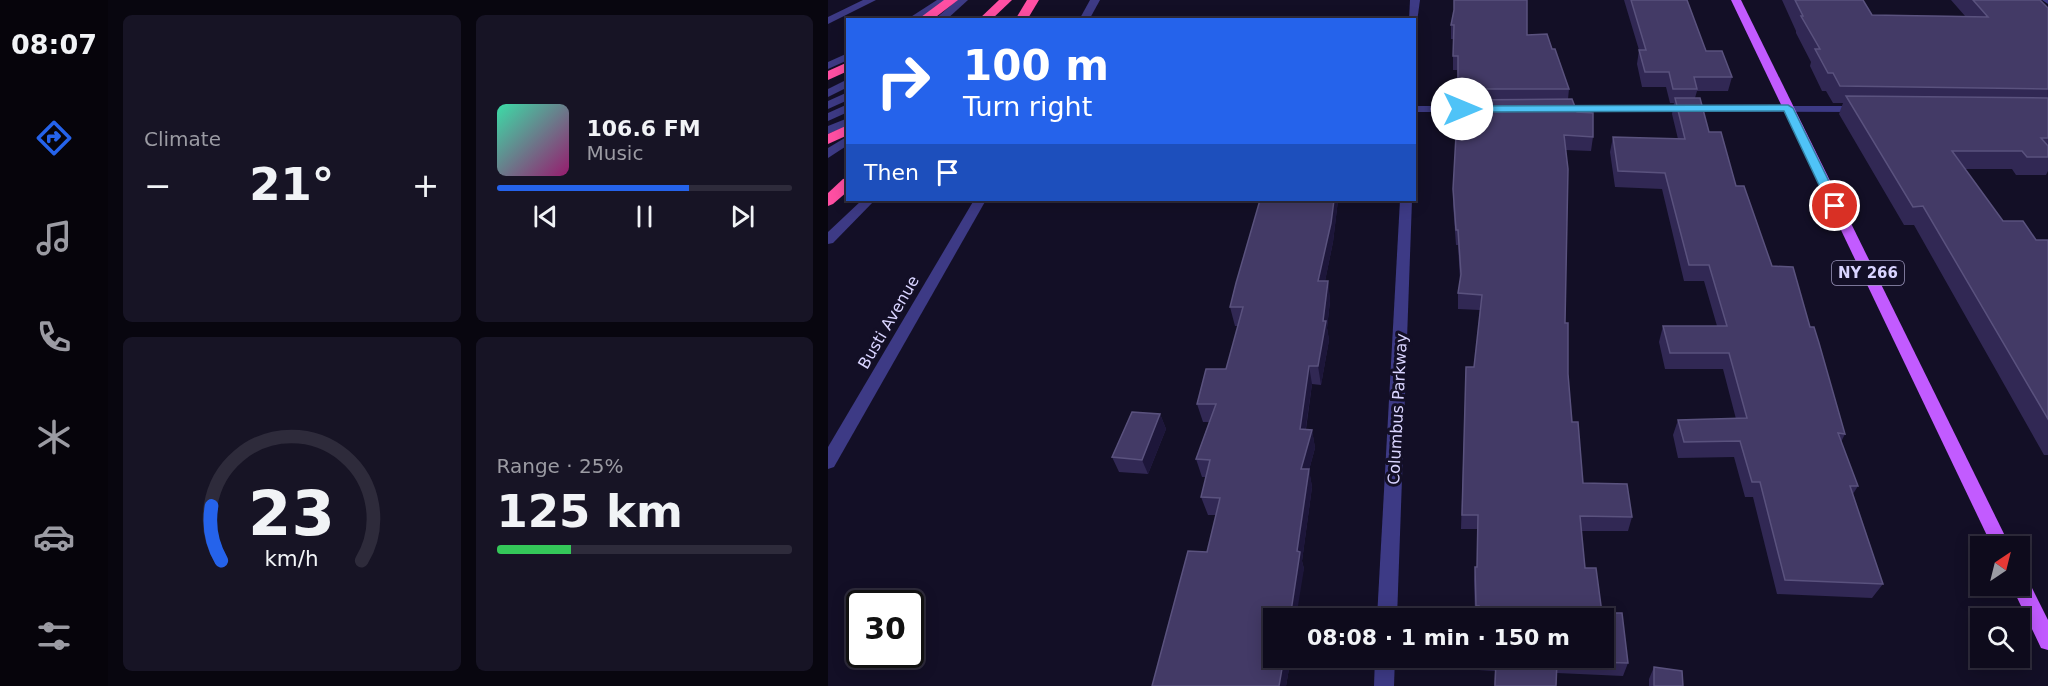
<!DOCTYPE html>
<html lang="en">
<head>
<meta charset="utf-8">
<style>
	:root { --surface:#0e0b1c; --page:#171425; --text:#f1f3f6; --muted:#9b9ba3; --line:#2e2b3b; --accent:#2563eb }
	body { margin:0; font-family:"DejaVu Sans",sans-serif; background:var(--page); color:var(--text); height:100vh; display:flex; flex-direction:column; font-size:22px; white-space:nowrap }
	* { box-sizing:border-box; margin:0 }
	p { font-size:20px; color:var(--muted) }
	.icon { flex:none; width:33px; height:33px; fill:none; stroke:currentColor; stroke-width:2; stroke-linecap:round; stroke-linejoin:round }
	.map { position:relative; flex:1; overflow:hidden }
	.side { display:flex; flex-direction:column; gap:15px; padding:15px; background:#08060f; width:720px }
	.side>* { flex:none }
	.banner { position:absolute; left:18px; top:18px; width:570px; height:183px; border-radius:0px; box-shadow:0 3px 15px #0003,0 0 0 2px var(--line); background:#2563eb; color:#fff; overflow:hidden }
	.needle { width:39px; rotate:35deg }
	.fabs { position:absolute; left:1142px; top:536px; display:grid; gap:12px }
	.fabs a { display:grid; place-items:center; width:60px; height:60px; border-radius:0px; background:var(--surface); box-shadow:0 3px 15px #0003,0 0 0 2px var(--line); font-size:30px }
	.speed { position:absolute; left:18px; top:590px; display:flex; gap:12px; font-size:30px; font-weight:700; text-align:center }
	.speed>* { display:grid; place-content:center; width:78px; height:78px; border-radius:50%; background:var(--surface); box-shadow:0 3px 15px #0003,0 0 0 2px var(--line); line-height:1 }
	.speed .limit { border:3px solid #111; border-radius:9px; background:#fff; color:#111 }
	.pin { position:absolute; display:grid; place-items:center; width:51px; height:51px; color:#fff; margin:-26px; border:3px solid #fff; border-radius:50%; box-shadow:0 2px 6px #0007 }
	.me { position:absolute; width:66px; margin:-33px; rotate:90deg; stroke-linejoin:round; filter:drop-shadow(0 0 4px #0008) }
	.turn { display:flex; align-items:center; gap:21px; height:126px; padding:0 18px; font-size:27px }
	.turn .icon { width:78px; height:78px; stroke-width:2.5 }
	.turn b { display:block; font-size:42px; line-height:51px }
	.then { display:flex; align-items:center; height:57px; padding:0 18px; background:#0003; gap:12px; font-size:22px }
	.big { font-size:45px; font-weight:700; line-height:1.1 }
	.side .card { flex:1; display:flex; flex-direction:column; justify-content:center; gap:9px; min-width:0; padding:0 21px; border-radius:9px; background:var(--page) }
	.side .dial { align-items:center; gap:0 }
	.dial svg { height:156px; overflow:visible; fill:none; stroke:var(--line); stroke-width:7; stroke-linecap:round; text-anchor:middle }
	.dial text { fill:var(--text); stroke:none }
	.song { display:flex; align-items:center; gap:18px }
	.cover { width:72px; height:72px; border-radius:9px; background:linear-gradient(135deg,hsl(160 70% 55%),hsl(320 70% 35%)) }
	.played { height:6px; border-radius:3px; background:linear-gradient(90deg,var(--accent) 65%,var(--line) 65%) }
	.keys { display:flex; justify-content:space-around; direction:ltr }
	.heat { display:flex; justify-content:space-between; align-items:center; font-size:33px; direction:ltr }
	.charge { height:9px; border-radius:4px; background:linear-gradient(90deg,#34c759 25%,var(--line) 0) }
	.side .tiles { flex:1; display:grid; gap:15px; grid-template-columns:repeat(2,1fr) }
	.trip { position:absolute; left:435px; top:608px; width:351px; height:60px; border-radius:0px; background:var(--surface); box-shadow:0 3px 15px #0003,0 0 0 2px var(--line); font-weight:700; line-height:60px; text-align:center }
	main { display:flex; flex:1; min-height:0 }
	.tab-bar { display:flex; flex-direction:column; width:108px; justify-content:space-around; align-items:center; background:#06040b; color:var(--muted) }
	.tab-bar .icon { width:42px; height:42px }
	.tab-bar .active { color:var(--accent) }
	.tab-bar b { font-size:27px; color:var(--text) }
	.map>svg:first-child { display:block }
</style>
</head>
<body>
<main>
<nav class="tab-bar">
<b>08:07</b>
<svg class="icon active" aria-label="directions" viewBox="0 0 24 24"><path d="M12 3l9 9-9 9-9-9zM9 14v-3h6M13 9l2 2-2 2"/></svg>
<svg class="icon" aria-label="music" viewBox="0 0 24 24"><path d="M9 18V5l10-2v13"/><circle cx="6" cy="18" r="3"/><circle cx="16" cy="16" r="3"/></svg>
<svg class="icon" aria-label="phone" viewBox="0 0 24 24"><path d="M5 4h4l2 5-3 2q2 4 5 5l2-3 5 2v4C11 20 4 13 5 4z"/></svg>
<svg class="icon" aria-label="climate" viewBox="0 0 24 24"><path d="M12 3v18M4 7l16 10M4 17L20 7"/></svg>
<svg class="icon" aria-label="car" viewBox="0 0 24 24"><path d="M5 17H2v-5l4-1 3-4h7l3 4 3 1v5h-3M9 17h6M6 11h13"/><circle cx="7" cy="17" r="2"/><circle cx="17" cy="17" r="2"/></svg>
<svg class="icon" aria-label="filters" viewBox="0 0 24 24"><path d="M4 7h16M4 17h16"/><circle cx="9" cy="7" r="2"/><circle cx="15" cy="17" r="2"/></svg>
</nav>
<section class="side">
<div class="tiles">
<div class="card"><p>Climate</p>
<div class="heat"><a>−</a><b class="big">21°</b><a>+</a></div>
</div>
<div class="card">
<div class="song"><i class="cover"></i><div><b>106.6 FM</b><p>Music</p></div></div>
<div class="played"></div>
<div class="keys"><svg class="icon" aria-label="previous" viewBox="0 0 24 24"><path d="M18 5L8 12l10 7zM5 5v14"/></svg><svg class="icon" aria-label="pause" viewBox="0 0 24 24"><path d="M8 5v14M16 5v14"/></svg><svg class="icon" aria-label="next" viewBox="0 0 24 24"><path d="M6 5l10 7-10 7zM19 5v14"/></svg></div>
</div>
<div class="card dial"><svg viewBox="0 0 100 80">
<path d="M14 69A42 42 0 1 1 86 69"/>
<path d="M14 69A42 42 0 0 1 9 41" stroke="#2563eb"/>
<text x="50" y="56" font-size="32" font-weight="700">23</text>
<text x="50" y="72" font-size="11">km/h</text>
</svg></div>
<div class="card"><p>Range · 25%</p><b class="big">125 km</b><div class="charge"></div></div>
</div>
</section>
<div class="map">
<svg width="1220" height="686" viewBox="0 0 1220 686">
	<rect width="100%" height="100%" fill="#130f26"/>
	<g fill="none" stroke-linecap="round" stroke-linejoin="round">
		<g fill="#3d3a85" fill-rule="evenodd">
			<polygon points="35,0 48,0 0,24 0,17"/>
			<polygon points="109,0 121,0 91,20 78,20"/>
			<polygon points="129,0 140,0 118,20 106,20"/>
			<polygon points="262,0 272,0 261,20 251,20"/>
			<polygon points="582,0 592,0 589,22 581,20"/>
			<polygon points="1214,0 1220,0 1220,4"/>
			<polygon points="20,53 20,60 0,69 0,62"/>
			<polygon points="20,79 20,87 0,97 0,89"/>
			<polygon points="20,92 20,100 0,109 0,101"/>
			<polygon points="20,104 20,112 0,121 0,113"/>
			<polygon points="586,106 649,106 655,109 649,112 586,112"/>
			<polygon points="727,106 1033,106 1039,109 1033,112 723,111 721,109"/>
			<polygon points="20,118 20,126 0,134 0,126"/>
			<polygon points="20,136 20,145 0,158 0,148"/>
			<polygon points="34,200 47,200 5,243 0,244 0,232"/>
			<polygon points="146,200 158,200 6,467 0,469 0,447"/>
			<polygon points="572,200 584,200 569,618 549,618"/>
			<polygon points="547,657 567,657 566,686 546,686"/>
		</g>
		<g fill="#c25bff" fill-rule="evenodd">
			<polygon points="903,0 913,0 1182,546 1164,546"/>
			<polygon points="1191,573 1198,576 1220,620 1220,650 1213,648 1183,585 1191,585"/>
		</g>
		<g fill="#ff4fa3" fill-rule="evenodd">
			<polygon points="116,0 130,0 104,20 89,20"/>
			<polygon points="171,0 184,0 163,20 150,20"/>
			<polygon points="199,0 211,0 199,20 187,20"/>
			<polygon points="20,62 20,71 0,80 0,71"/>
			<polygon points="20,125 20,135 0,144 0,134"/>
			<polygon points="20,178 20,191 5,204 0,206 0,193 15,179"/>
		</g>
	</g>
	<g fill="#312854">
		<polygon points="796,0 859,0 878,51 904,77 900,91 869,91 867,98 881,132 908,186 944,266 982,327 1017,434 1013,442 1030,486 1025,494 1055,584 1044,598 949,594 925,497 917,497 906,457 850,458 845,435 850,420 908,419 895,369 837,369 831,342 835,326 889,326 876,281 856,281 834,189 787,187 782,152 785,137 850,139 844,114 846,103 842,103 838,87 814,87 809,64 811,50"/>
		<polygon points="954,0 1035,0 1044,15 1137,16 1123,0 1212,0 1220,8 1220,171 1218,175 1188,175 1184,169 1137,169 1175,221 1208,240 1220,240 1220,455 1216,455 1086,225 1076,225 1011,114 1015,103 1005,103 998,91 994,91 982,66 983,62 968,33 968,31"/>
		<polygon points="623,25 699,35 724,49 741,89 740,99 765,137 763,151 738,150 737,323 740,374 744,422 755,483 804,517 800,531 753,531 757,568 774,613 800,663 795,676 729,673 728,686 666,686 667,671 650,670 650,657 776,657 776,618 647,618 646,580 647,567 649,567 649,529 633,529 638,367 646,367 652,310 630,309 630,293 632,280 630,245 628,245 625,204 630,104 629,70 625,70 625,39 623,39"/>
		<polygon points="432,200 510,200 505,242 497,281 500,281 502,301 499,328 501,340 493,385 484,384 478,429 484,430 487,448 481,470 484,487 474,561 476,569 446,657 463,657 458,686 379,552 388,515 380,515 373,497 378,477 374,477 368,459 381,422 375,422 369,404 398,369 410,326 407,326 402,307"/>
		<polygon points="332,414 338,429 320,474 291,472 284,457"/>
		<polygon points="826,667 855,686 821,686 821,679"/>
	</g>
	<g fill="#1d163a">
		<polygon points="506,200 510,200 505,242 493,301 490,281"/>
		<polygon points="500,281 502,301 499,328 501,340 493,385 490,366"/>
		<polygon points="481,366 484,384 475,447 472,429"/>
		<polygon points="332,414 338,429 320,474 314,460"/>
		<polygon points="484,430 487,448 481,470 484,487 474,561 476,569 468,618 462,618 469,551 473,469"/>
		<polygon points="456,657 463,657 458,686 451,686"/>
	</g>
	<g fill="#433a66" stroke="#5a527e" stroke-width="1.5">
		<polygon points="626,0 699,0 699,35 719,34 724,49 727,49 741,89 630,89 630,56 625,56 626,25 623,25 626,10"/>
		<polygon points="803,0 859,0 878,51 894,51 904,77 866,77 869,89 845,89 841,72 817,72 811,50 818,50"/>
		<polygon points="967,0 1035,0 1044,15 1160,17 1145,0 1212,0 1220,8 1220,89 1012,86 1005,73 1000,73 987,49 992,49 973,16 975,16"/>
		<polygon points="1018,96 1220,98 1220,138 1213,138 1220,146 1220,157 1199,157 1194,151 1124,151 1175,221 1195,221 1208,240 1220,240 1220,419 1095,206 1085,207"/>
		<polygon points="847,98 872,98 881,132 893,132 908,186 916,186 944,266 965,267 982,327 986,327 991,343 1017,434 1010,433 1030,486 1022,486 1055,584 957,580 932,482 924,482 912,441 856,442 850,420 919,418 901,353 842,353 835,326 899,326 881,265 861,265 837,173 790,171 785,137 857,139"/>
		<polygon points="744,99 749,112 765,113 765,137 736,135 740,169 737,323 740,323 740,374 744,422 750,422 755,483 799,484 804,517 752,516 757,568 768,568 774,613 794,613 800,663 729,661 728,686 667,686 668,659 651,658 651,657 776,657 776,618 651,618 651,606 648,606 647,567 649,567 650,515 634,515 638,367 646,367 654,295 630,293 633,274 630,230 628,230 625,189 630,100"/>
		<polygon points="432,200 506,200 503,223 490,281 500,281 495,321 498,321 490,366 481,366 472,429 484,430 473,469 481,469 469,551 472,552 462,618 446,618 446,657 456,657 451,686 324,686 360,551 379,552 392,498 373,497 382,460 368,459 388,404 369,404 378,369 398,369 415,307 402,307 408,283"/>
		<polygon points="304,412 332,414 314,460 284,457"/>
		<polygon points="826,667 854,671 855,686 826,686"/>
	</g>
	<polygon fill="#4fc3f7" stroke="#337fa1" stroke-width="1.5" points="960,105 965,108 1013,206 1011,208 1003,208 1001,206 956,111 634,112 629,109 634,106"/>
	<g text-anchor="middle" stroke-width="6" stroke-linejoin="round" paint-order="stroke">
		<rect fill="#130f26" stroke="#9e99be" stroke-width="1.5" x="1004" y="261" width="72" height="24" rx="4.5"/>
		<g font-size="15" font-weight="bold" fill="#d9d4ff">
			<text x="1040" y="278">NY 266</text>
		</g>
		<g font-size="16" fill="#d9d4ff" stroke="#130f26">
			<text transform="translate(60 322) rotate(-60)" y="6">Busti Avenue</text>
			<text transform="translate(569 409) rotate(-87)" y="6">Columbus Parkway</text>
		</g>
	</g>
</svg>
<div class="fabs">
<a><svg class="needle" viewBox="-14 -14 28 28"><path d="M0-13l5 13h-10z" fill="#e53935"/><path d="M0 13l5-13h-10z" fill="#9b9ba3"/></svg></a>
<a><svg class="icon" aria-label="search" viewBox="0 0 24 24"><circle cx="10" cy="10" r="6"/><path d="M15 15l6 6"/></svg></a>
</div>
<div class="speed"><div class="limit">30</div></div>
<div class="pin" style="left:1007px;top:206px;background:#d93025"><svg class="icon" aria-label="arrive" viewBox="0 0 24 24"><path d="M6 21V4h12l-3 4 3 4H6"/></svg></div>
<svg class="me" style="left:634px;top:109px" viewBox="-20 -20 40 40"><circle r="19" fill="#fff"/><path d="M0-13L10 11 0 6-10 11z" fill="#4fc3f7"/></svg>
<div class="trip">08:08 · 1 min · 150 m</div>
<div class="banner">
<div class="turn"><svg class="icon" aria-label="right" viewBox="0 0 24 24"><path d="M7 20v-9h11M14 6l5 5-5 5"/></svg><div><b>100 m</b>Turn right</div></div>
<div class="then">Then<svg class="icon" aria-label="arrive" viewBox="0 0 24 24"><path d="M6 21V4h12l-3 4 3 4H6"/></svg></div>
</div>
</div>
</main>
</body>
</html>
